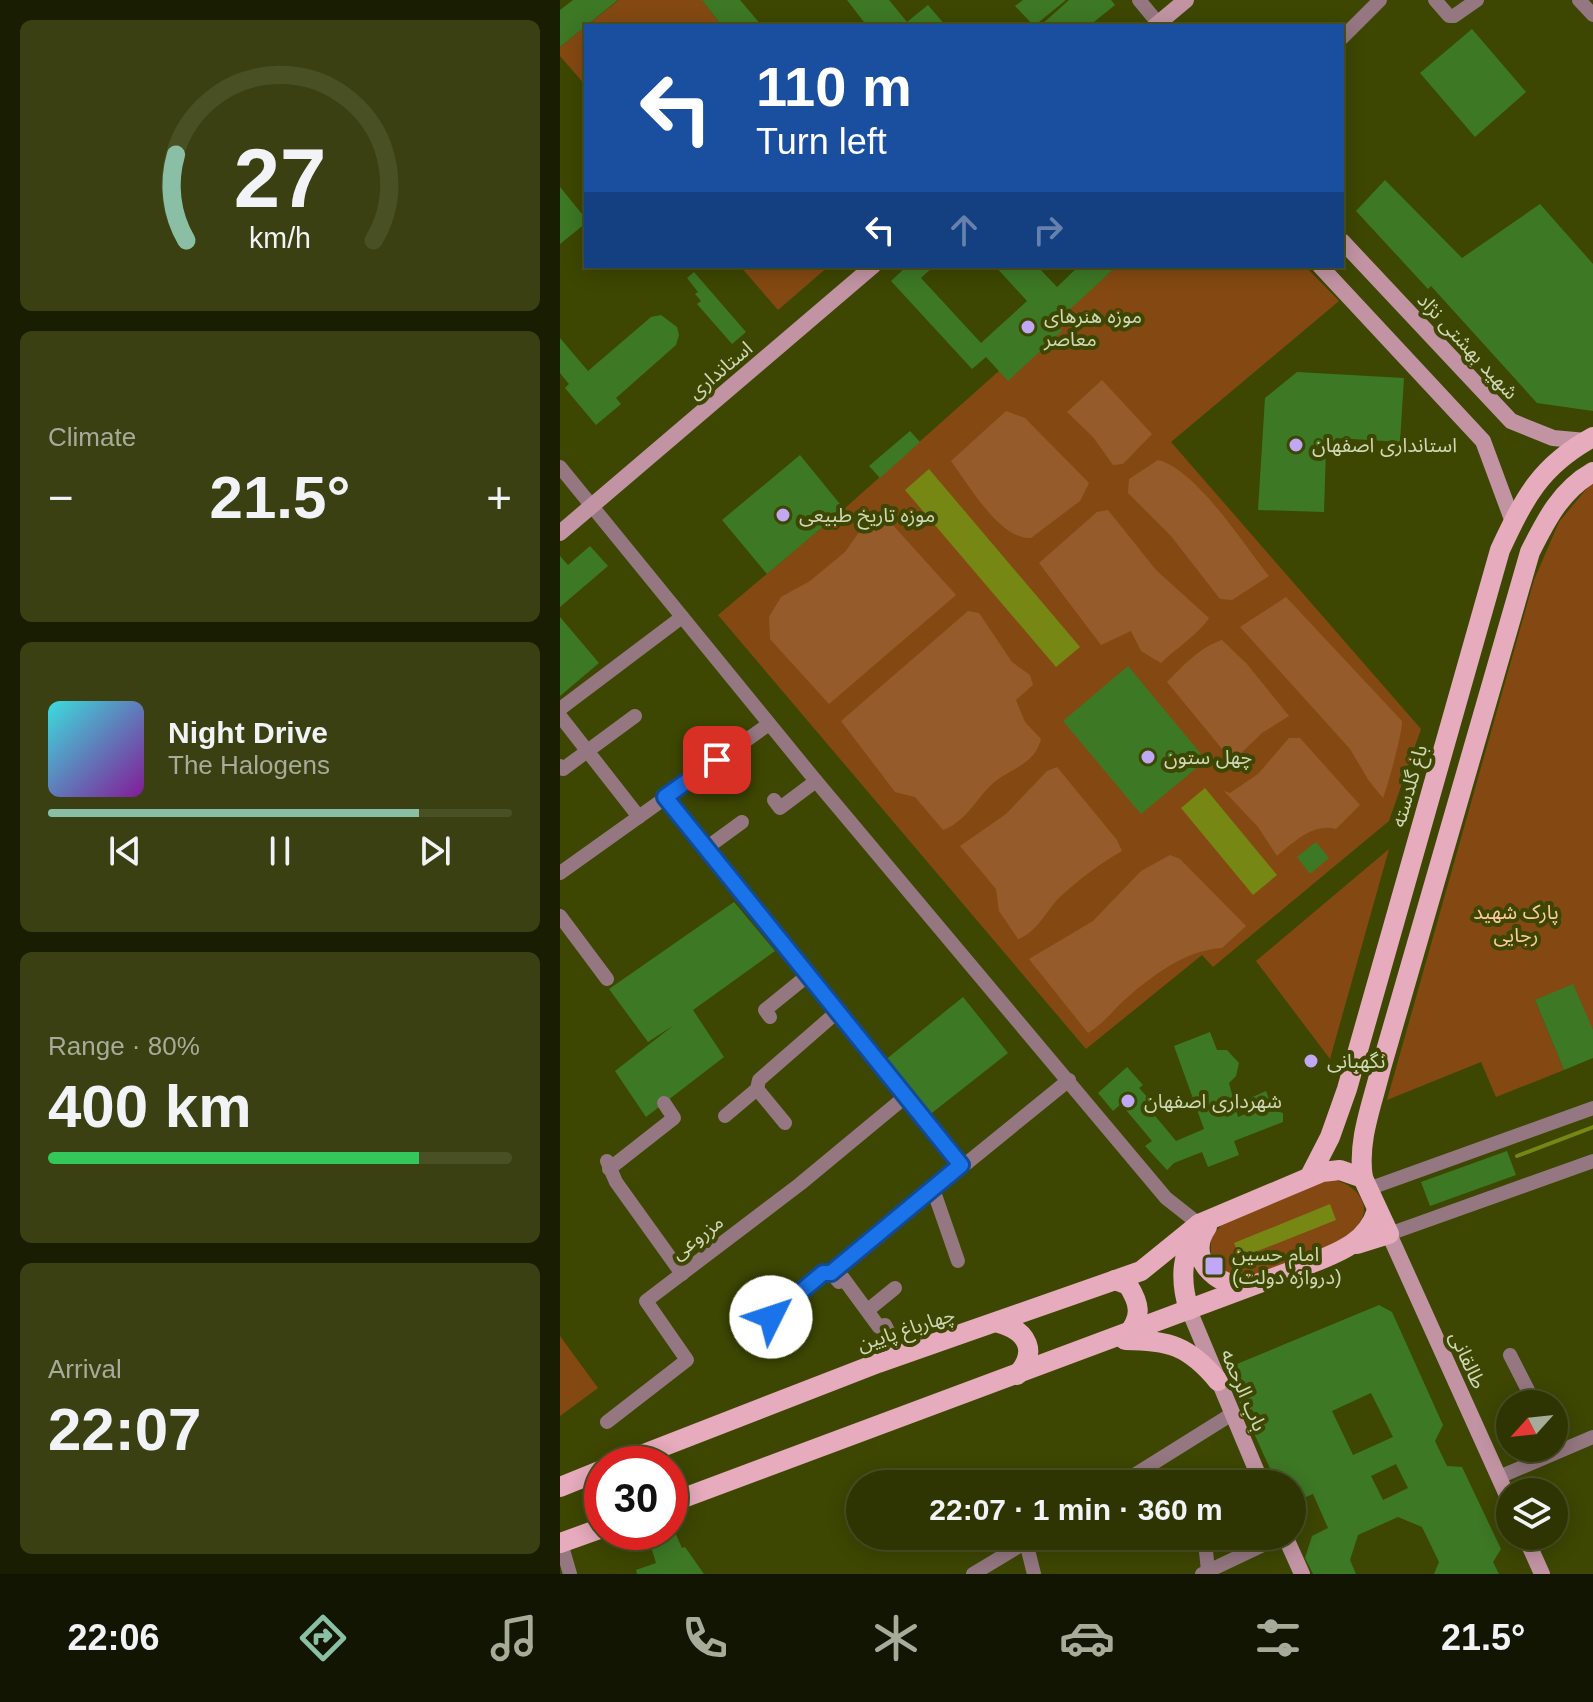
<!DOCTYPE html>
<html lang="en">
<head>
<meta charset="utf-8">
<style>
	:root { --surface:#2e3502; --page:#3a4011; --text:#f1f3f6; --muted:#a7ab99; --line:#495024; --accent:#8abfa5 }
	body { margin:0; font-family:Arial,"Noto Sans Arabic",sans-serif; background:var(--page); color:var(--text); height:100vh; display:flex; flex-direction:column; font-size:30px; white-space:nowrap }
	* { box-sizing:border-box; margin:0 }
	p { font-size:26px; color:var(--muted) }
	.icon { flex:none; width:44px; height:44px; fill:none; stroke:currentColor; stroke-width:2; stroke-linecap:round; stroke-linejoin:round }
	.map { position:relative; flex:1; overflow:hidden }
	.drawer { display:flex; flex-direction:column; gap:20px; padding:20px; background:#191d01; width:560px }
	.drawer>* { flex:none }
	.banner { position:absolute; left:24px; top:24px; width:760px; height:244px; border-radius:0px; box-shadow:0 4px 20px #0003,0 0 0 2px var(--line); background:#1a4fa0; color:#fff; overflow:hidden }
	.needle { width:52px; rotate:243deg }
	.tools { position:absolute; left:936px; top:1390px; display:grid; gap:16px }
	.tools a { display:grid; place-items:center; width:72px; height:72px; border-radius:50%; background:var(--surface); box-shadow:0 4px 20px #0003,0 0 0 2px var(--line); font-size:40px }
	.speed { position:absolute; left:24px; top:1446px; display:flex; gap:16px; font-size:40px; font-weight:700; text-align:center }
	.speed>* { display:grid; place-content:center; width:104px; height:104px; border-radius:50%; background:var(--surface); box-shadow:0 4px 20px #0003,0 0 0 2px var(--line); line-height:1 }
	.speed .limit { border:12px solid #d22; background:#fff; color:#111 }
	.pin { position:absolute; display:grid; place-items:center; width:68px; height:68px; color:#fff; margin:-34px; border-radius:16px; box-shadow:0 4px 12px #0006 }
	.me { position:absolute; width:88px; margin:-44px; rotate:49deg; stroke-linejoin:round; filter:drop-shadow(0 0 6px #0008) }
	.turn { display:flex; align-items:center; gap:28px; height:168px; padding:0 40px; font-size:36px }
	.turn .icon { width:104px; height:104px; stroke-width:2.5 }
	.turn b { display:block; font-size:56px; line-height:68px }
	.lanes { display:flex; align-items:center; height:76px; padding:0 40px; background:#0003; justify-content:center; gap:40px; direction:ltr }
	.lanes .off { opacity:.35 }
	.big { font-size:60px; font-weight:800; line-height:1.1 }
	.drawer .widget { flex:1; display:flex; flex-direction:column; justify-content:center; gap:12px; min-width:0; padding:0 28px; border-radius:12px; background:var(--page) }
	.drawer .dial { align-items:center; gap:0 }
	.dial svg { height:208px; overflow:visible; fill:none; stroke:var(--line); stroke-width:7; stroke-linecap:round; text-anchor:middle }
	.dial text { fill:var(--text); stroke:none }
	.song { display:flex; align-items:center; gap:24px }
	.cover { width:96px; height:96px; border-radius:12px; background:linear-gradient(135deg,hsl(180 70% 55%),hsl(290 70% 35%)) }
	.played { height:8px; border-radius:4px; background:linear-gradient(90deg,var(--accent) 80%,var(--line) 80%) }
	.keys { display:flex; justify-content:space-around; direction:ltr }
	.heat { display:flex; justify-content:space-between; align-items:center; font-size:44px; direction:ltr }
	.charge { height:12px; border-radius:6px; background:linear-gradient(90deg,#34c759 80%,var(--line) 0) }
	.trip { position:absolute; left:286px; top:1470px; width:460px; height:80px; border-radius:40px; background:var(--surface); box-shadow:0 4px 20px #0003,0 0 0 2px var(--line); font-weight:800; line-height:80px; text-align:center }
	.menu { display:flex; height:128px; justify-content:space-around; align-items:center; background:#121501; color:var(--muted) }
	.menu .icon { width:56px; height:56px }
	.menu .selected { color:var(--accent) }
	.menu b { font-size:36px; color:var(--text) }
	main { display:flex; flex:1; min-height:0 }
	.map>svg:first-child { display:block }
</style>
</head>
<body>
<main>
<section class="drawer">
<div class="widget dial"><svg viewBox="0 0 100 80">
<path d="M14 69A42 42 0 1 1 86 69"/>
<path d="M14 69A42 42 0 0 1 10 36" stroke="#8abfa5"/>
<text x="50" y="56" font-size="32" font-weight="700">27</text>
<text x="50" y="72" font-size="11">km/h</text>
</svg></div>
<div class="widget"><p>Climate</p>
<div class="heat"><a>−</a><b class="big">21.5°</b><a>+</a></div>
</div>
<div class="widget">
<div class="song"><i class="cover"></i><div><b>Night Drive</b><p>The Halogens</p></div></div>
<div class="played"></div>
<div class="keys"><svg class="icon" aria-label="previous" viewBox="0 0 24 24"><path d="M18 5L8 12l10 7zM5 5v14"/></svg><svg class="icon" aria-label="pause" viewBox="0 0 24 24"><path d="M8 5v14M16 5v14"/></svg><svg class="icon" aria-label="next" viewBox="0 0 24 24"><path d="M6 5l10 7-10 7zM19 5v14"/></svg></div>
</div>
<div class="widget"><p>Range · 80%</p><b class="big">400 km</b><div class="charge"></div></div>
<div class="widget"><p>Arrival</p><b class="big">22:07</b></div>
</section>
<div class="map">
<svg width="1033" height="1574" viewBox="0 0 1033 1574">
	<rect width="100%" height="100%" fill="#3d4702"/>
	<g fill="#844912">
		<polygon points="59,0 142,0 162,26 26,26"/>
		<polygon points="26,26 26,86 0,56 0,47"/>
		<polygon points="180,266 269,266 218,310"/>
		<polygon points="557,266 745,266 779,301 611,442 861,729 829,821 653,967 642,955 526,1049 158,615 284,509"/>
		<polygon points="1033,481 1033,1030 975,1000 1004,1070 936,1097 921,1062 827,1100 974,580 999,522"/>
		<polygon points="829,849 770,1059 696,961"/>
		<path d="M775 1180C788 1184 798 1190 803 1203 815 1241 715 1269 687 1280L676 1279 651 1261V1238L663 1223 761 1182Z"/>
		<polygon points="0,1336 38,1388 0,1416"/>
	</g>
	<g fill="#955b2b">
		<polygon points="542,380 592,434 563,464 553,465 533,437 507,412"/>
		<path d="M446 411 465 418 529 483 520 501 471 538C440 540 408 484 391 461Z"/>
		<path d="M598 460C636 469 684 545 709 576L672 600 660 599 611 536 568 493 569 479Z"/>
		<path d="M548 510 596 570 649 618C638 635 616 648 601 663L581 651 571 631 541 645 479 563 537 512Z"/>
		<polygon points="322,513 396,595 269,704 210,639 209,617 221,597 250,581 285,552 312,514"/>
		<path d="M726 597 842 721C843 731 828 785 823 798L809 781 790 749 680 627Z"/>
		<path d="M408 611 419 613 452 662 470 675 473 685 456 700 465 722 481 739C474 767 448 768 430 786 415 801 405 822 383 830L355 797 335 792 281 721Z"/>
		<path d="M662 640 687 664 729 716 702 733 678 756 667 755 607 682C623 666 640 647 662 640Z"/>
		<path d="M729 738H740L800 805 776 829C753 823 734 842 717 856L698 827 664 791 670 793 698 774Z"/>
		<path d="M497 767 557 840 562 851C539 864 521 878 501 896 487 909 477 933 458 939L439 911 436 889 400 846 446 814 487 771Z"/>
		<path d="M610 855 620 859 686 926 662 948C627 950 596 973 570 995 555 1007 545 1023 528 1033L469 959 533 921 581 871Z"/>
	</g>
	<g fill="#778713">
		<polygon points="369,469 520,647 496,667 345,490"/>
		<polygon points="645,788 717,875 693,895 621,808"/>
		<polygon points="770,1204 776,1220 680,1258 674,1243"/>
	</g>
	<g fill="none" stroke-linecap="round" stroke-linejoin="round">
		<polyline stroke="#778713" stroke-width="4" points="957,1156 1033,1127"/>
	</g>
	<g fill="#3d7825" fill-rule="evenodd">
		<polygon points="13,0 58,0 0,47 0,10"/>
		<polygon points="142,0 180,0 202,26 162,26"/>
		<polygon points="287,0 329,0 347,22 368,5 386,26 307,26"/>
		<polygon points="463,0 506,0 474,26 455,6"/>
		<polygon points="509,0 551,0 555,5 529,26 480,26"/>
		<polygon points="912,29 966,92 915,137 860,73"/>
		<polygon points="825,180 902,258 980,204 1033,264 1033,411 977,403 871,286 868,289 796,211"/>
		<polygon points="0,187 26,219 26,223 0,244"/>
		<polygon points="347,266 374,266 361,278 421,343 467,301 435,266 477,266 497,287 519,266 557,266 495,323 502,331 448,381 426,357 412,369 331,281"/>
		<polygon points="134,272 186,332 172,344 137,304 141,301 135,294 138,292 127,278"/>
		<polygon points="101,315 117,327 119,335 116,345 56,398 61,404 36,425 5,388 9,384 0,373 0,338 28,371 91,317"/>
		<polygon points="737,372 844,378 840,442 776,438 766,449 764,512 698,510 705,398"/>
		<polygon points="350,431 360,442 320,478 309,466"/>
		<polygon points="240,455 284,509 207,574 162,520"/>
		<polygon points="30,546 48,566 0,607 0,556 8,565"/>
		<polygon points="0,617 39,663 0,696"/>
		<polygon points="568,666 646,760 581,814 503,721"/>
		<polygon points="756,842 769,858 750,874 737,857"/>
		<polygon points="174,902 215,951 133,1010 164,1057 86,1117 55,1071 114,1025 88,1042 49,989"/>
		<polygon points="1013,984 1033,1030 1033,1058 1004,1070 975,1000"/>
		<polygon points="403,997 448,1053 368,1116 324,1061"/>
		<polygon points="650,1032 657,1050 667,1050 679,1063 676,1076 669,1083 678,1117 691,1112 688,1099 706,1091 713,1110 723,1113 723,1122 674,1141 679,1155 648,1167 642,1152 614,1163 607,1170 585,1146 592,1141 561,1104 553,1111 538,1093 567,1067 583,1085 579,1088 591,1101 586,1105 616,1141 644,1129 614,1046"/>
		<polygon points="947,1151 956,1175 870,1206 861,1182"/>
		<path d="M819 1305 832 1312 883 1425 875 1441 887 1466 902 1467 941 1549 933 1562 939 1574H874L879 1562 862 1527 838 1517 798 1535 790 1560 796 1574H753L745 1558 752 1536 768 1528 753 1494 732 1503V1484H717L693 1431 699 1424 692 1409 684 1412 667 1375 672 1366ZM811 1393 833 1437 793 1455 772 1411ZM836 1464 848 1488 823 1500 811 1476Z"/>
		<polygon points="113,1528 122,1548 125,1547 144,1574 77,1574 76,1570 96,1563 88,1537 110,1532"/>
	</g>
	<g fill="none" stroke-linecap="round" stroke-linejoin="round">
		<g stroke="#947780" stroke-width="14">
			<polyline points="579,0 598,23"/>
			<polyline points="875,0 889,16 894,16 917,0"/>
			<polyline points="1019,0 1033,15"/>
			<polyline points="782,38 820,0"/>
			<polyline points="0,467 256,781 606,1198 639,1224"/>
			<polyline points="0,709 122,617"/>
			<polyline points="0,716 79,817"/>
			<polyline points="0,766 3,769 75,716"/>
			<polyline points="105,797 401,1165"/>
			<polyline points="214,800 220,808 256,781"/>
			<polyline points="145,849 182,822"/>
			<polyline points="0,873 209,724"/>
			<polyline points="0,916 47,979"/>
			<polyline points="210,1017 205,1010 247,976"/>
			<polyline points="197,1089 225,1123"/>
			<polyline points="165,1116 197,1089 199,1080 277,1012"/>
			<polyline points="47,1161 56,1182 122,1274"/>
			<polyline points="49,1169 114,1118 104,1103"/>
			<polyline points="373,1189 398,1261"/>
			<polyline points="808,1189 1033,1108"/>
			<polyline points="829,1234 1033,1161"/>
			<polyline points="271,1273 279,1282 283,1278 319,1327 325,1325 341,1357"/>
			<polyline points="308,1310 335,1288"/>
			<polyline points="211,1317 263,1273 271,1273 279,1267 509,1080"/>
			<polyline points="950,1355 975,1404"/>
			<polyline points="47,1422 127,1360 86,1301 240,1184 345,1097"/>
			<polyline points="939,1477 1033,1437"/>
			<polyline points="560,1484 672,1414"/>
			<polyline points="645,1541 648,1571"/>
			<polyline points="466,1542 474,1574"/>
			<polyline points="1,1543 10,1574"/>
			<polyline points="413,1574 476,1536"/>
			<polyline points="642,1574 722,1536"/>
		</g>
		<g stroke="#c294a3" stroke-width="16">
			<polyline points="595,26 626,0"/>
			<polyline points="782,241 951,421 993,438 1026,441"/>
			<polyline points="760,266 923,441 953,522"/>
			<polyline points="0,533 313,266"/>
			<polyline points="829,1234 950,1502"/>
			<polyline points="629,1310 702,1484"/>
			<polyline points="725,1536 742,1574"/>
			<polyline points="965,1536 982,1574"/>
		</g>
		<g stroke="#e6abbd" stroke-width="20">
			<path d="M750 1176 770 1137 787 1089 940 550C965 497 980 466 1033 437"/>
			<path d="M803 1178C797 1141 812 1105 821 1068L970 552C986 520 1001 490 1033 472"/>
			<path d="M647 1227C625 1258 656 1286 687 1287"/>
			<path d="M555 1280 568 1285C580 1304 582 1316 568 1334"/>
			<path d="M629 1310C619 1278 622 1253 639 1224L762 1172 780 1170 803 1178 829 1234 797 1244"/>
			<path d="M439 1323C468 1331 478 1352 457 1375"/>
			<path d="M565 1340C609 1340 629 1346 658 1381"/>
			<polyline points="58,1464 318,1363 581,1271 639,1224"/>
			<polyline points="0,1487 42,1470"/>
			<path d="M110 1503 737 1269C770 1255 806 1247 817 1210"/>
			<polyline points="0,1543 42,1528"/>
		</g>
	</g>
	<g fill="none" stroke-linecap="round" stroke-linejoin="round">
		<g stroke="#114b97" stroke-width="20">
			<polyline id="route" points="157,760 105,797 401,1165 271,1273 263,1273 211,1317"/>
		</g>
		<use href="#route" stroke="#1a73e8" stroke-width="14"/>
	</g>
	<g fill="#c0a8f4" stroke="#3d4702" stroke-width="3">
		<circle cx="468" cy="327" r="8"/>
		<circle cx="736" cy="445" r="8"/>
		<circle cx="223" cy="515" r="8"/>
		<circle cx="588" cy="757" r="8"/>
		<circle cx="751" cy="1061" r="8"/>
		<circle cx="568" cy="1101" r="8"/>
		<rect x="644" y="1256" width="20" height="20" rx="4"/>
	</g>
	<g text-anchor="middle" stroke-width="8" stroke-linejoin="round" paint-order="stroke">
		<g font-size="20" fill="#cfd7b7" stroke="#3d4702" text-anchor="start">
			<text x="484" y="323">موزه هنرهای<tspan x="484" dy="23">معاصر</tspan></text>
			<text x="752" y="452">استانداری اصفهان</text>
			<text x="239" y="522">موزه تاریخ طبیعی</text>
			<text x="604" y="764">چهل ستون</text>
			<text x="767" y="1068">نگهبانی</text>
			<text x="584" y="1108">شهرداری اصفهان</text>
			<text x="672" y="1261">امام حسین<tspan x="672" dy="23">(دروازه دولت)</tspan></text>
		</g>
		<g font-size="20" fill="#cfd7b7" stroke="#3d4702">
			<text transform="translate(908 346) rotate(47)" y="7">شهید بهشتی نژاد</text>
			<text transform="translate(160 370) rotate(-40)" y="7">استانداری</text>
			<text transform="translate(849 786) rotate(-74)" y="7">باغ گلدسته</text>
			<text transform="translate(137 1237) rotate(-37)" y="7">مزروعی</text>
			<text transform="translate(346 1329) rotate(-18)" y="7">چهارباغ پایین</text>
			<text transform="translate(908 1360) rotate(66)" y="7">طالقانی</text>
			<text transform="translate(684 1390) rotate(67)" y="7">باب الرحمه</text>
		</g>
		<g font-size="20" fill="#fecaa4" stroke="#3d4702">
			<text x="956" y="919">پارک شهید<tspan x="956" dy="23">رجایی</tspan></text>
		</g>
	</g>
</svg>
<div class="tools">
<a><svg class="needle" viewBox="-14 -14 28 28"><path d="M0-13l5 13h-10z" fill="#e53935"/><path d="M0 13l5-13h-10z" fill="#a7ab99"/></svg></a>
<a><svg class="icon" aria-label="layers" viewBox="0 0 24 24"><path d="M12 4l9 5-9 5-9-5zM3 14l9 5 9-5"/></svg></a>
</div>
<div class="speed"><div class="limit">30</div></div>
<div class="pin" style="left:157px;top:760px;background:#d93025"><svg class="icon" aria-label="arrive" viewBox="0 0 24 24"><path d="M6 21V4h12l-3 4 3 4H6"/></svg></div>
<svg class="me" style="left:211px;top:1317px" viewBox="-20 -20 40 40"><circle r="19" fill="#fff"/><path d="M0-13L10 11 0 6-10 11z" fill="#1a73e8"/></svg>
<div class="trip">22:07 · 1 min · 360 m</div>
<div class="banner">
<div class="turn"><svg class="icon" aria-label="left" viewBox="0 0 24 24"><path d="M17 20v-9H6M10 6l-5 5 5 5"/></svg><div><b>110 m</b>Turn left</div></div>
<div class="lanes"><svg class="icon" aria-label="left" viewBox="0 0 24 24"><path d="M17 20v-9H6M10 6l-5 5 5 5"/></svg><svg class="icon off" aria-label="ahead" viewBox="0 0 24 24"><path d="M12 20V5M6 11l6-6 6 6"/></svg><svg class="icon off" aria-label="right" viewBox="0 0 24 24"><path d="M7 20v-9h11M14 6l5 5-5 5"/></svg></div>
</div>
</div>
</main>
<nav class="menu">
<b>22:06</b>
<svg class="icon selected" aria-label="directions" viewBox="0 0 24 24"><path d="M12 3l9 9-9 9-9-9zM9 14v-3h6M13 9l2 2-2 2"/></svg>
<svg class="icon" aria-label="music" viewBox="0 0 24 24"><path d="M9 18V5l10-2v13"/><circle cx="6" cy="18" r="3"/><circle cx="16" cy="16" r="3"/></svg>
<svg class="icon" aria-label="phone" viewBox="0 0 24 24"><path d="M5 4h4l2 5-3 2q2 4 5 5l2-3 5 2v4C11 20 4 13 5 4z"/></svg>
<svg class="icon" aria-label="climate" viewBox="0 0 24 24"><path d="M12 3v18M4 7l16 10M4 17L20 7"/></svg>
<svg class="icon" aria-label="car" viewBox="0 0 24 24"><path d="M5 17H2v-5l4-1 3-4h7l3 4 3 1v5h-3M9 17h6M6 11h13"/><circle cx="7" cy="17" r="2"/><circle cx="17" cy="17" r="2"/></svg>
<svg class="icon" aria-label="filters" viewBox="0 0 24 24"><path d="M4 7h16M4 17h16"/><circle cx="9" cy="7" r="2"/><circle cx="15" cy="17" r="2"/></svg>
<b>21.5°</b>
</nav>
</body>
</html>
